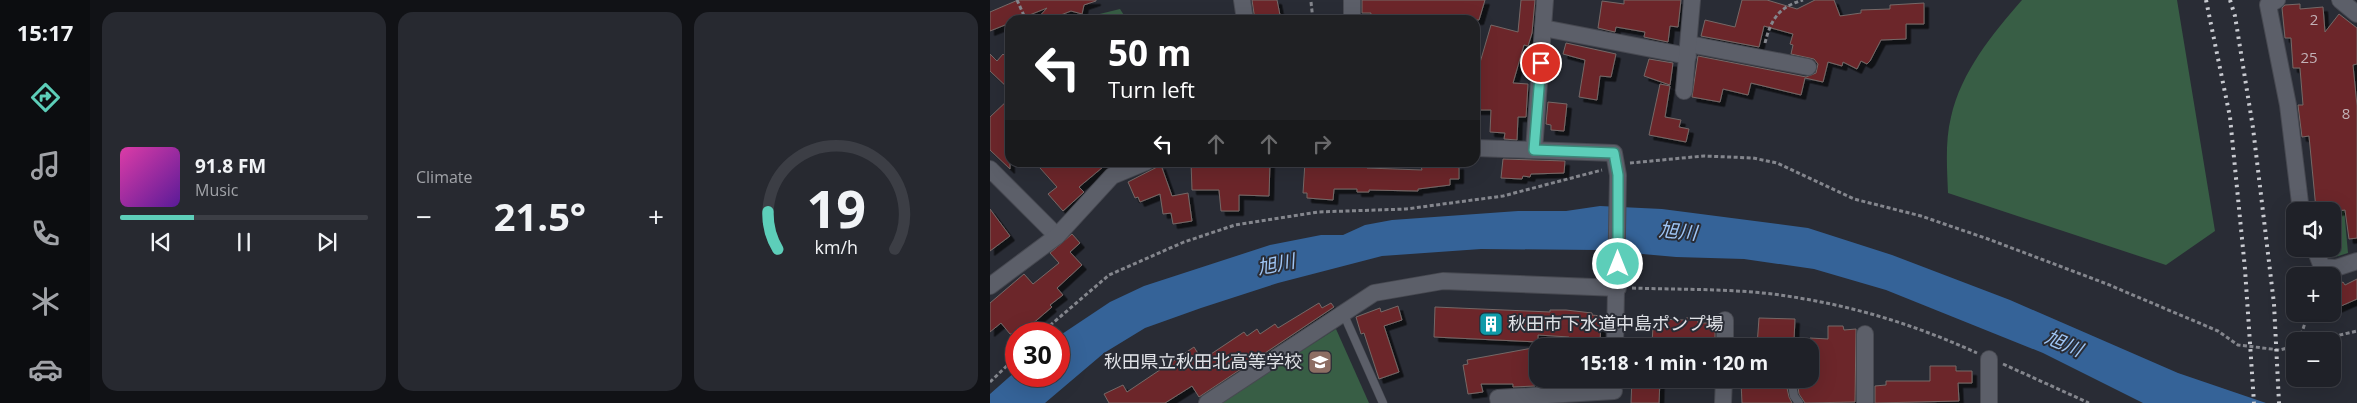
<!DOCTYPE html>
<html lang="en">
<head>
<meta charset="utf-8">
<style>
	:root { --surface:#1f2128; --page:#272930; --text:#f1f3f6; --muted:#a1a3a8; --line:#3c3e45; --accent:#5dceb9 }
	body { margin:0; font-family:"Open Sans","Noto Sans JP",sans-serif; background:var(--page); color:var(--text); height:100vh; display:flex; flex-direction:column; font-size:19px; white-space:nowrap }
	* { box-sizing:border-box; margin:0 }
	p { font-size:16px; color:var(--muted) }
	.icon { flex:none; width:28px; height:28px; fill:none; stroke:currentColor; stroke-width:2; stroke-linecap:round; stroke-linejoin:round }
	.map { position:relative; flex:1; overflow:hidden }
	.sheet { display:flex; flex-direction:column; gap:12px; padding:12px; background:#111216; width:900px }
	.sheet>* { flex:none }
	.guide { position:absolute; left:15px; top:15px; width:475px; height:152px; border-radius:15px; box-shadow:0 5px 20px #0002,0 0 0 1px var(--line); background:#202124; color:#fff; overflow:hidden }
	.fabs { position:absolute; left:1296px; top:202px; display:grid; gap:10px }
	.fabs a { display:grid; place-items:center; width:55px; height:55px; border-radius:10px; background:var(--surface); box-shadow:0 5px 20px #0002,0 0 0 1px var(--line); font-size:25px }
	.speed { position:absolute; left:15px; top:322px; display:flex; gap:10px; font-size:25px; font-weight:700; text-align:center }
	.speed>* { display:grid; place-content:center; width:65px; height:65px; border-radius:50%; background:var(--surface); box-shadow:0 5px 20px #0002,0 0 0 1px var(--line); line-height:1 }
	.speed .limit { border:8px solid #d22; background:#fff; color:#111 }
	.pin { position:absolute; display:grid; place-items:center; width:42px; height:42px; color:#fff; margin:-21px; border:2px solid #fff; border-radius:50%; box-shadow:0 1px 5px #0007 }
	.me { position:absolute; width:55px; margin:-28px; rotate:0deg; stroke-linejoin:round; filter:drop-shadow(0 0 4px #0008) }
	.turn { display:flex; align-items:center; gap:18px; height:105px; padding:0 20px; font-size:22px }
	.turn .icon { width:65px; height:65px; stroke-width:2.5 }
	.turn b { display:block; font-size:35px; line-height:42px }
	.lanes { display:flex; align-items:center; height:48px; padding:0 20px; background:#0003; justify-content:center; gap:25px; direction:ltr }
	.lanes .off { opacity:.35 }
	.big { font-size:38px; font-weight:700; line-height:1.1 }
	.sheet .tile { flex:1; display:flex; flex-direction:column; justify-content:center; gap:8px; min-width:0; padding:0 18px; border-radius:15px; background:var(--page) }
	.sheet .dial { align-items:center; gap:0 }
	.dial svg { height:130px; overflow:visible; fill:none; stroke:var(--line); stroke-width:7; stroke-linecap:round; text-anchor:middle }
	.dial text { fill:var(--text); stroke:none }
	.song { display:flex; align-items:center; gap:15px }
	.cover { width:60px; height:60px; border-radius:8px; background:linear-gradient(135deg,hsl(320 70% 55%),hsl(270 70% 35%)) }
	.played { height:5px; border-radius:2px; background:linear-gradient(90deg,var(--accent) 30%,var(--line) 30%) }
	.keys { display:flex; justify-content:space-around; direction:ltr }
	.heat { display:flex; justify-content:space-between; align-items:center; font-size:28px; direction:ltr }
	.sheet .tiles { flex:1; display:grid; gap:12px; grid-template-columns:repeat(3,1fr) }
	.trip { position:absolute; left:539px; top:338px; width:290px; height:50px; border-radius:15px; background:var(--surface); box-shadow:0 5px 20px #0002,0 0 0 1px var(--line); font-weight:700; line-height:50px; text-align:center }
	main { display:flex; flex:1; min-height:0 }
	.dock { display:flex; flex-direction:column; width:90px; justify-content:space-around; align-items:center; background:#0c0d10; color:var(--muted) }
	.dock .icon { width:35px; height:35px }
	.dock .selected { color:var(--accent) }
	.dock b { font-size:22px; color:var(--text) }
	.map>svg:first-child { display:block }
</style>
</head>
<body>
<main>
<nav class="dock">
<b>15:17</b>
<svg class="icon selected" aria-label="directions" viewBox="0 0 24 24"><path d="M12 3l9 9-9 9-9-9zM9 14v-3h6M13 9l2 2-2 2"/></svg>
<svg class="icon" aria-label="music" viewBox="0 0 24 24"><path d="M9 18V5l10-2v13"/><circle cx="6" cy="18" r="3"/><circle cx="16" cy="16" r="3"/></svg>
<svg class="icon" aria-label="phone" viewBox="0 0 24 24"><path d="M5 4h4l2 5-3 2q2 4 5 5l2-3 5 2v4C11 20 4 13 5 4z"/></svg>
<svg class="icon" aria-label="climate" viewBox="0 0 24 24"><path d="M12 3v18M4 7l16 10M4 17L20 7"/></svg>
<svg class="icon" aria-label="car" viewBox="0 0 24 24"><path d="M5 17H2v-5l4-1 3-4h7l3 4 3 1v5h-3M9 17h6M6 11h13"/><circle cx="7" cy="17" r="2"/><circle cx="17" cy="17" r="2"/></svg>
</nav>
<section class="sheet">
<div class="tiles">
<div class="tile">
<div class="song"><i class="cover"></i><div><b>91.8 FM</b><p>Music</p></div></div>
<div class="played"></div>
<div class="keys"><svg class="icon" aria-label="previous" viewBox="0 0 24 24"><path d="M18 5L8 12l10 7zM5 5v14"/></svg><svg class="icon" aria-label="pause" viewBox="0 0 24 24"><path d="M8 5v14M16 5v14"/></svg><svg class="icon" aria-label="next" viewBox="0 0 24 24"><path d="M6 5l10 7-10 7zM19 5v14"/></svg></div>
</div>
<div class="tile"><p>Climate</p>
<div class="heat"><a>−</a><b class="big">21.5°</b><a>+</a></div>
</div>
<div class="tile dial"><svg viewBox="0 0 100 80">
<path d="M14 69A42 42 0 1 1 86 69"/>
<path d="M14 69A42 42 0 0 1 8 46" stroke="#5dceb9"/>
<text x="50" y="56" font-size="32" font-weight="700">19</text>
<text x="50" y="72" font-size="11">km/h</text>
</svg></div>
</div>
</section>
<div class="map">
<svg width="1367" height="403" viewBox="0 0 1367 403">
	<defs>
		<filter id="shadow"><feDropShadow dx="4.5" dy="4.5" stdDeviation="0" flood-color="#0009"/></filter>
	</defs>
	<rect width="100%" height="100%" fill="#292c35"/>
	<g fill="#385e45">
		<path d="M1032 0H1187L1225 231 1176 265 958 193C957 168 955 141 961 117 971 72 1003 33 1032 0Z"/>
		<polygon points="130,9 137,20 85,20"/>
		<polygon points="1354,209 1358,253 1345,257 1331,249 1342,249 1342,211 1336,211"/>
		<polygon points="346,329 379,403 230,403"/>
	</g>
	<polygon fill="#356398" points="610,206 672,209 818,228 902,255 1020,300 1188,373 1276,403 1153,403 1053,353 896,290 824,269 754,259 686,257 608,250 491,249 392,256 288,283 211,308 155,328 114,353 55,403 0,403 0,394 26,371 26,376 69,376 69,336 120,302 154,286 280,245 331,235 353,235 375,225 402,220 528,211 576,211"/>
	<g fill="#6c2729" stroke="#756867" filter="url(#shadow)">
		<polygon points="28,0 106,0 106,1 94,5 92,14 81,11 58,20 46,20 57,8 27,20 20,20 20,23 0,31 0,12"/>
		<polygon points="262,0 287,0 291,20 265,20"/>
		<polygon points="372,0 495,0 489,20 380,20 381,13 372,13"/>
		<polygon points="531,0 545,0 542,33 538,46 534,45 523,83 538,84 536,117 528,117 527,140 514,139 515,133 500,132 501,110 485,110 485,66 489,66 501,25 528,32"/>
		<polygon points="634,0 691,0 688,27 680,26 678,42 654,37 655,32 626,27 625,32 608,28 612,1 634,4"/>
		<polygon points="752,0 777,0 807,9 825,0 844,0 850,16 871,13 871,10 900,9 900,5 934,3 934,24 916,24 916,39 891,40 880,61 877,64 871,61 867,69 853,62 852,66 838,62 833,82 815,78 811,95 761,83 758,95 733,89 730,102 702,97 708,56 816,77 826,73 828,64 824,59 801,54 803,45 800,44 803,34 774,26 769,47 711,36 715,20 745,27"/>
		<polygon points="1310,4 1310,9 1333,7 1335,32 1349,14 1367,28 1367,64 1363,65 1367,106 1367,238 1359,239 1355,210 1347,211 1346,206 1326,209 1319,136 1312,137 1308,105 1313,105 1310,68 1303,68 1301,38 1295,38 1292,8 1295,5"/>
		<polygon points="576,43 626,54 621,77 610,76 607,100 589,97 595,60 573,54"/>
		<polygon points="0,54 7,61 13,54 20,61 20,90 0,71"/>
		<polygon points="659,59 683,63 680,85 654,76"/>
		<polygon points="670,84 680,86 675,117 691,120 689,127 699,129 696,142 659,135"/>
		<polygon points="20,98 20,169 0,150 0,117"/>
		<polygon points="558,102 577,104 574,131 561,130 561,125 556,124"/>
		<polygon points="513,159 575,161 574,173 541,174 540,177 533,176 532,179 511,178"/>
		<polygon points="56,162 119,162 89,187 94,192 73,211 58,194 67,187 50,168"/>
		<polygon points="201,162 280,162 279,196 249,195 249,211 231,211 229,190 202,190"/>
		<polygon points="315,162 372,162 377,165 377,168 432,170 431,166 461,162 461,166 469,165 469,179 460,179 460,185 428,189 428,191 379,190 379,192 367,192 367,189 344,189 343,200 317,198 317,193 313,193"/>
		<polygon points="171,165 182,196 198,193 202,221 183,224 181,213 173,214 170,194 150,202 148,197 145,198 138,182"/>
		<polygon points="0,209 20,236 0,251"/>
		<polygon points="82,234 90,243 80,252 92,265 67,288 73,295 60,305 62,307 41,325 43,327 36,334 20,334 11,323 0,332 0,303 34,274 43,284 69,263 60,253"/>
		<polygon points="1367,279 1367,299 1342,310 1342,287 1353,282 1355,285"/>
		<polygon points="329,303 332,308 341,303 344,307 209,397 202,386 175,403 119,403 114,394 133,385 137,392 204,347 212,360 254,332 257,336 267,329 270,334 285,324 288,328"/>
		<polygon points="408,306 412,320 394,326 409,372 389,379 374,333 371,334 366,317 390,308 391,312"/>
		<polygon points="445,307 560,312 560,310 576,310 602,313 602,315 611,316 610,344 578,342 579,337 548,335 548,342 444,337"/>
		<polygon points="696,318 708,318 708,323 725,323 725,346 695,346 695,344 662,342 663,328 666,328 666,319 695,320"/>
		<polygon points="769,318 805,319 804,340 800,340 797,346 767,346"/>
		<polygon points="838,326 853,326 854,330 866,329 865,402 815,403 809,394 807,380 820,379 820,338 838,339"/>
		<polygon points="548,347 548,383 545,382 545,386 523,387 523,384 491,384 493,392 478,394 473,365 478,364 477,360"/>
		<polygon points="940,366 966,366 966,371 982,371 982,383 968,383 969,401 885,403 885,386 896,385 896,381 940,381"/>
		<polygon points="642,379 670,379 669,403 641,403"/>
		<polygon points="772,379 795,379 799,397 802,403 752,403 751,382"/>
	</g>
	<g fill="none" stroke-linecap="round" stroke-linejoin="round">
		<g stroke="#474951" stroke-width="9">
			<g id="lane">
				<polyline points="354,315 393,403"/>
				<polyline points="803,346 803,345"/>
				<polyline points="801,379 804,396 809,403"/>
			</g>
		</g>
		<g stroke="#474951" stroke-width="18">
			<g id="street">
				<polyline points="252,0 255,20"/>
				<polyline points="1287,0 1278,5 1298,105 1311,211"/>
				<polyline points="1350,0 1367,14"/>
				<polyline points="362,20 362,0"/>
				<polyline points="553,28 698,56"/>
				<polyline points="699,44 818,67"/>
				<polyline points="694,91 702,0"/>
				<polyline points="485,148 624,153 628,175 625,346"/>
				<polyline points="544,150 555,0"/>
				<polyline points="0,169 67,236"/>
				<polyline points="1325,249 1332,267 1346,268 1367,261"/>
				<polyline points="0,286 67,236 122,176 156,162"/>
				<polyline points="875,334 875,403"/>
				<polyline points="735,346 735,320"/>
				<polyline points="217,403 384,293 453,281 628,288"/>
				<polyline points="509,403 508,398 624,391"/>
				<polyline points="733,403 734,379"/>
				<polyline points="999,403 999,359"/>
			</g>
		</g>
		<g stroke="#84868d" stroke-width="3" stroke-dasharray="4 2.5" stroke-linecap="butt">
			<polyline points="27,0 36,20"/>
			<polyline points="321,2 323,20"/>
			<path d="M775 43C781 19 789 7 813 0"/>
			<polyline points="640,163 714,156 763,158 787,163 864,199 931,216 998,239 1117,284 1228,331 1248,345 1290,350 1305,346"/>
			<path d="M642 288C698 290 754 288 809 298 871 308 930 327 987 353"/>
			<polyline points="50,334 119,275 194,242 245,225 328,212 416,209 513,196 612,170"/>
			<polyline points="1309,341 1318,314"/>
			<polyline points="1324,341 1367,331"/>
			<polyline points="1013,364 1099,403"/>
			<polyline points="0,382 26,357"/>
		</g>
		<use href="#lane" stroke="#5c5f69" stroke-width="8"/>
		<use href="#street" stroke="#5c5f69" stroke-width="16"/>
		<g stroke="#c8cad0" stroke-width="4" stroke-dasharray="2.5 5" stroke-linecap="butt">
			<polyline points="1216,0 1240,117 1255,269 1264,403"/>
			<polyline points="1240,0 1245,16 1263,128 1284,304 1289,403"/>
		</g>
	</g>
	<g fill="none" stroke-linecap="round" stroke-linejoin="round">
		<g stroke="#3c8678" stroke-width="12">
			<polyline id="route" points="551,63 544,150 624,153 628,175 628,264"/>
		</g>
		<use href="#route" stroke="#5dceb9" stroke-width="9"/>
	</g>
	<defs>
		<g id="building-square" transform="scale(1.25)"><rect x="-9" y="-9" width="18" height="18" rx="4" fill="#0f9aa8" stroke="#292c35"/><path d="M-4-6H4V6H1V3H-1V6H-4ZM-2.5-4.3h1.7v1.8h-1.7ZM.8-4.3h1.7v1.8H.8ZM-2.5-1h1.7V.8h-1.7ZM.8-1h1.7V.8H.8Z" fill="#fff"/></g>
		<g id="school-square" transform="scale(1.25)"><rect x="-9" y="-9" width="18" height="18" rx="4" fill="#8d6e63" stroke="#292c35"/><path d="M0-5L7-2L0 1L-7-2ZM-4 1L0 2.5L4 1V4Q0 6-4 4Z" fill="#fff"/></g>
	</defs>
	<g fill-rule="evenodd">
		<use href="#building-square" x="501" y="324"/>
		<use href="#school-square" x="330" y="362"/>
	</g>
	<g text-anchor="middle" stroke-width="4" stroke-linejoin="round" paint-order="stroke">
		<g font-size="15" fill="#c2b2b7">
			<text x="1324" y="25">2</text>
			<text x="1319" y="63">25</text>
			<text x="1356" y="119">8</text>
		</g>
		<g font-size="18" fill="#dfe1e6" stroke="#292c35" text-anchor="start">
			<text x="518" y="330">秋田市下水道中島ポンプ場</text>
			<text x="312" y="368" text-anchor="end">秋田県立秋田北高等学校</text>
		</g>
		<g font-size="19" font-style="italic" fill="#9fc5f4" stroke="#292c35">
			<text transform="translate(688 231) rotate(5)" y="7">旭川</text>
			<text transform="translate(286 264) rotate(-11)" y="7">旭川</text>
			<text transform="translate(1074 343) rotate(23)" y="7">旭川</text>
		</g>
	</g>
</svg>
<div class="fabs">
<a><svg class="icon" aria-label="sound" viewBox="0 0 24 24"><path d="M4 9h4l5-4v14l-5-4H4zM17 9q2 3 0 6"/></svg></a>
<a>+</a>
<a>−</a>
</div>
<div class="speed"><div class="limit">30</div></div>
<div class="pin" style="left:551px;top:63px;background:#d93025"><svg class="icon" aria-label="arrive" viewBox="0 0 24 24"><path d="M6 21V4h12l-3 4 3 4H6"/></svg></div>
<svg class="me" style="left:628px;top:264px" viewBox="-20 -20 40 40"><circle r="17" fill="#5dceb9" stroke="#fff" stroke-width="3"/><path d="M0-11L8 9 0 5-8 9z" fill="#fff"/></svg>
<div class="trip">15:18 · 1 min · 120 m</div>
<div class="guide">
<div class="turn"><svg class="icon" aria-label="left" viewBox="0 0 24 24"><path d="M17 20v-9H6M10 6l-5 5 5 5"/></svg><div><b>50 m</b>Turn left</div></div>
<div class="lanes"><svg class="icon" aria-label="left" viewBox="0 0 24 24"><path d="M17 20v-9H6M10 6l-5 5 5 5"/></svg><svg class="icon off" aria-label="ahead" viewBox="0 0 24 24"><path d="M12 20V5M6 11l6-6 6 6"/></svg><svg class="icon off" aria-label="ahead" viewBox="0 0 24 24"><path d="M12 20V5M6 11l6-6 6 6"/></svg><svg class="icon off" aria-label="right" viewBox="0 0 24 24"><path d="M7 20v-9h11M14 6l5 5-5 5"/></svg></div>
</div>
</div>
</main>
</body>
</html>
